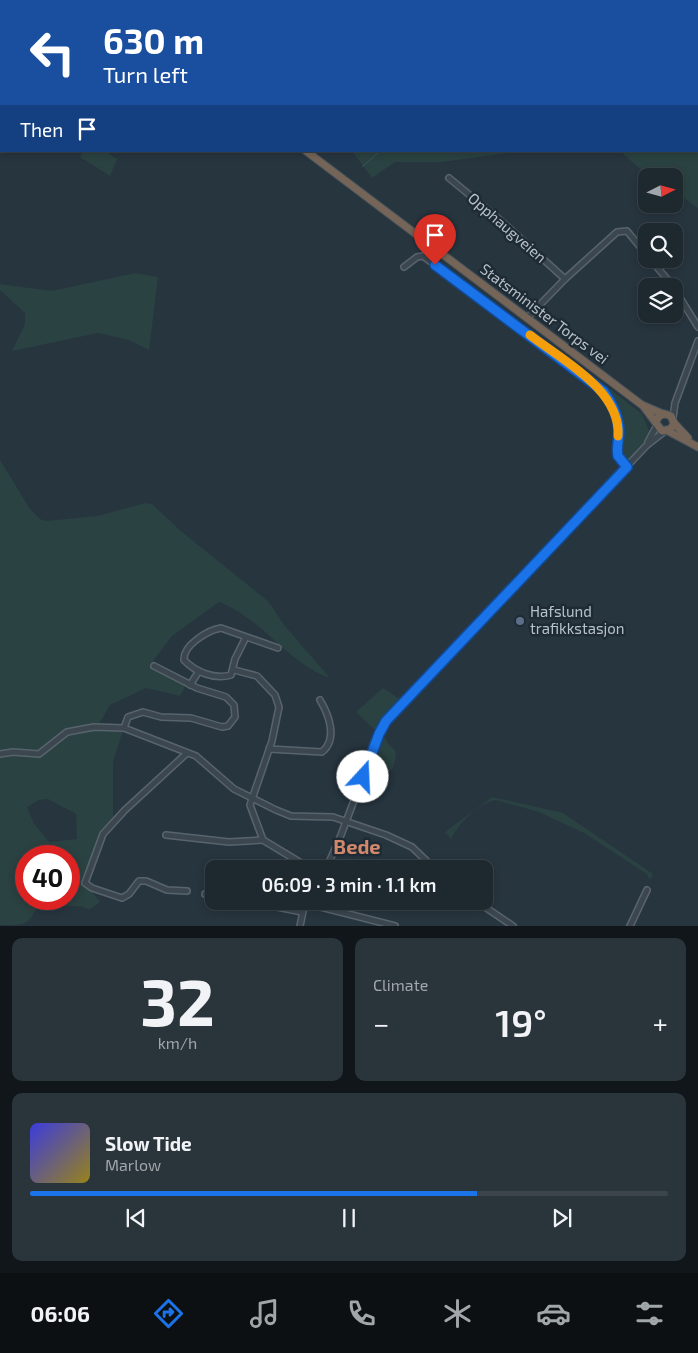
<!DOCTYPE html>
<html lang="en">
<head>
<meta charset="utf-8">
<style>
	:root { --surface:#1d282f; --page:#2a343b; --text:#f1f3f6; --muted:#a0a6aa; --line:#3b444b; --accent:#1a73e8 }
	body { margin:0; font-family:"Exo 2",sans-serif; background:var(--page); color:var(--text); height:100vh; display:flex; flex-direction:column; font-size:19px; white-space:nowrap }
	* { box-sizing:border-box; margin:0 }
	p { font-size:16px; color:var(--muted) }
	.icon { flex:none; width:28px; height:28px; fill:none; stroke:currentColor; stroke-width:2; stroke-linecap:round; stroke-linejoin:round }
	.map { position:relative; height:926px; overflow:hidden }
	.drawer { display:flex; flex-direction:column; gap:12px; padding:12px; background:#10161a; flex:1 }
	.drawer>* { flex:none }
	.top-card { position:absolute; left:0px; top:0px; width:699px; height:152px; box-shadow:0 2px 8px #0003,0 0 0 1px var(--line); background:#1a4fa0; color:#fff; overflow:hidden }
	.needle { width:32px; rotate:84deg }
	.tools { position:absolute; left:638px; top:168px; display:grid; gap:10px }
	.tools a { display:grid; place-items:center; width:45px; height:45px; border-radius:10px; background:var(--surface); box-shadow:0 2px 8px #0003,0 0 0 1px var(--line); font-size:25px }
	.speed { position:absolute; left:15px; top:845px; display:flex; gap:10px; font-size:25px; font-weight:700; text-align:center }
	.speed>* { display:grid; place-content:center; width:65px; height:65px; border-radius:50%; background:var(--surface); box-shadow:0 2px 8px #0003,0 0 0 1px var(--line); line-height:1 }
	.speed .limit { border:8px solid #d22; background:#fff; color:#111 }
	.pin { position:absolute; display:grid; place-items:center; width:42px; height:42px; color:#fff; margin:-51px -21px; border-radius:50% 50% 50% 0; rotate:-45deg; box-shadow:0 0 5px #0007 }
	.pin .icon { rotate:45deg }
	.me { position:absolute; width:55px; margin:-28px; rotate:20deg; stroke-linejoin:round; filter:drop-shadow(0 0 4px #0008) }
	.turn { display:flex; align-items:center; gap:18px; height:105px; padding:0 20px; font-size:22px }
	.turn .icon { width:65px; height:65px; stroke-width:2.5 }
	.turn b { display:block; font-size:35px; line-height:42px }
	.then { display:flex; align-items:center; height:48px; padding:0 20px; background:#0003; gap:10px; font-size:19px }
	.big { font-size:38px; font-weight:600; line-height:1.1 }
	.drawer .card { flex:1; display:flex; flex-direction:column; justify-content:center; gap:8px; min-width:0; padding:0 18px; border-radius:10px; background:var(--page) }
	.drawer .dial { align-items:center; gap:0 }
	.dial b { font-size:65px; line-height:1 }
	.song { display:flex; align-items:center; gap:15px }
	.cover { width:60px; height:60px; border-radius:8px; background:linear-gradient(135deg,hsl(240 70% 55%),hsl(50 70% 35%)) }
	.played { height:5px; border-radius:2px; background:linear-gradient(90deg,var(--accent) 70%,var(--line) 70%) }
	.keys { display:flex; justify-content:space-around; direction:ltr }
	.heat { display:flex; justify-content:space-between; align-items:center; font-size:28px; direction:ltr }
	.drawer .tiles { flex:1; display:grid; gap:12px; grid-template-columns:1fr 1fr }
	.card:last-child { grid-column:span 2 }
	.trip { position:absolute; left:205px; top:860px; width:288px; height:50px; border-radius:10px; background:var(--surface); box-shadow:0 2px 8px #0003,0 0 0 1px var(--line); font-weight:600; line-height:50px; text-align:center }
	.dock { display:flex; height:80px; justify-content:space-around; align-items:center; background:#0c1013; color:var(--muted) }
	.dock .icon { width:35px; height:35px }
	.dock .selected { color:var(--accent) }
	.dock b { font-size:22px; color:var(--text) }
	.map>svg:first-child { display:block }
</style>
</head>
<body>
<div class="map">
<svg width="698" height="926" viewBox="0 0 698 926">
	<rect width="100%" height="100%" fill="#27353f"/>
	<g fill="#2a4241" fill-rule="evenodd">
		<polygon points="83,151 105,151 117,159 110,176 80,157"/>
		<polygon points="352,151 522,151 442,162 395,162 372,178"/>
		<polygon points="620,151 698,153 698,208 674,191 674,176 648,176"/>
		<polygon points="135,273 158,277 149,350 129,340 98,333 12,351 25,324 25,313 0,290 0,284 52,291"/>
		<polygon points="605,385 642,414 650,433 636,457 627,467 618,456 617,417 603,391"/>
		<path d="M0 460 30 509 40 519 46 521 97 516 146 503 152 504 182 532 269 602 284 625 330 678C287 663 262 618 219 602L172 636 150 665 186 685 180 696 146 688 110 705 99 724V726L124 728 113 761V823L103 834 85 883 100 902 89 910C80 903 71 909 62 903L56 904 40 902C27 926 29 925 0 925ZM48 799 76 814 77 839 49 842 34 824 27 807 39 800ZM26 856H69V899H26Z"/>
		<polygon points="383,688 404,702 379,734 356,712"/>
		<path d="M384 737C395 755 400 745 392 770L368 780Z"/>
		<path d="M492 797 563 813 653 874 650 880 647 874 584 833 539 812 496 800C478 803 459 823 451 839L445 832Z"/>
	</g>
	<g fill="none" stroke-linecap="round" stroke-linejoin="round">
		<polyline stroke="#3b5465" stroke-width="1" points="362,167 380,151"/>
		<g stroke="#58646d" stroke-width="8">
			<g id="minor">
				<polyline points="227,0 227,1"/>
				<polyline points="346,0 347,1"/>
				<polyline points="449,178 500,220 565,279"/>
				<polyline points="650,259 673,286"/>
				<polyline points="404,267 417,257 423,256 597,386 608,398 617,417 618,456 627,467"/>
				<polyline points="674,288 698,327"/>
				<polyline points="527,318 565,279 617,232 627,231 646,254"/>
				<polyline points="673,418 675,403 698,341"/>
				<polyline points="648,442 657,425"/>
				<path d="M246 637 235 659 231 675C215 680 195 672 184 660 183 645 208 630 221 628L278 648"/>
				<polyline points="234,670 257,676 275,695 279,707 272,741 250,805 263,840 311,869"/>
				<polyline points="190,685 199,671"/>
				<polyline points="124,728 128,717 143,712 161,717 191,718 222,727 228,726 235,717 234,705 226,697 197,688 154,666"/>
				<path d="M269 749 322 752C338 739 329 715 320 700"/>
				<polyline points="187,753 125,810 103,834 85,883 92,888 122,898 129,894 139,881 146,881 167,890 187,891"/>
				<polyline points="0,754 13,752 39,754 67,732 94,727 124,728 196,756 234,789 276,810 291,816 333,817 386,835 412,847 435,869"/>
				<polyline points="166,835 229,842 263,840"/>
				<polyline points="326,869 341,835 379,734 386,721 647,445 665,431"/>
				<polyline points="205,894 214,896"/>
				<polyline points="247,901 302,912"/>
				<polyline points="476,901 513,926"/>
				<polyline points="305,903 395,926"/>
				<polyline points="300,926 305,902"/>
				<polyline points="630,926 647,890"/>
			</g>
		</g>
		<g stroke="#47525b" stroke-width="9">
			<g id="major">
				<polyline points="48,1 50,0"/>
				<polyline points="0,35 1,34"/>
			</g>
		</g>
		<g stroke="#45515a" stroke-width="9">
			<g id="highway">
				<polyline points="258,0 258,1"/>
				<polyline points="306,151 642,405 663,414"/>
				<polyline points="644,407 662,431 671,429 674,423 671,416 665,414 660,415 656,421"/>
				<polyline points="674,423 688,438"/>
				<polyline points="668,431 698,447"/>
			</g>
		</g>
		<use href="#minor" stroke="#3b464f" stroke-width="5"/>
		<use href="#major" stroke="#59656f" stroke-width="6"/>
		<use href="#highway" stroke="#756558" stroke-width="7"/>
	</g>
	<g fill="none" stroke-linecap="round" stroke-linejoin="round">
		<g stroke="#114b97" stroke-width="12">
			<path id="route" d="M363 777 379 734 386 721 627 467 618 456C616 448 619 440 619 432 619 417 612 403 603 391L435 265"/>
		</g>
		<use href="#route" stroke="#1a73e8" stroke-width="9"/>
		<path stroke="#f59e0b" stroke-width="9" d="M530 335C562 360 621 390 618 436"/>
	</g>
	<circle fill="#5c6f8a" stroke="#1f2b34" stroke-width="2" cx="520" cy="621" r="5"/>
	<g text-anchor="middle" stroke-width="5" stroke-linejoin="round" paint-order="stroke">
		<g font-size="15" fill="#b7c1ca" stroke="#1f2b34">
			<text transform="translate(507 228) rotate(41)" y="5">Opphaugveien</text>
			<text transform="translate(544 314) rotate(37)" y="5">Statsminister Torps vei</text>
		</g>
		<g font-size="15" fill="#b7c1ca" stroke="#1f2b34" text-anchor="start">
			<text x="530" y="617">Hafslund<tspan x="530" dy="17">trafikkstasjon</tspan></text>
		</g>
		<g font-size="20" font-weight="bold" fill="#d1886b" stroke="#1f2b34">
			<text x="357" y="854">Bede</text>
		</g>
	</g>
</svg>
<div class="tools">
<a><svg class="needle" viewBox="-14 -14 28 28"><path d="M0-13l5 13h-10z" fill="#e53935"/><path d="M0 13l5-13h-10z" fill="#a0a6aa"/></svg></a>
<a><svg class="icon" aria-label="search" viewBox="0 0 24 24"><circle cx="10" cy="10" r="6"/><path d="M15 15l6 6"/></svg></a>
<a><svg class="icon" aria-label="layers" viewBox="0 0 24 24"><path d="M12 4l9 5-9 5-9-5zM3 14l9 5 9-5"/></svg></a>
</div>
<div class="speed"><div class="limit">40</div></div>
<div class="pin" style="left:435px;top:265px;background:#d93025"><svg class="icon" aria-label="arrive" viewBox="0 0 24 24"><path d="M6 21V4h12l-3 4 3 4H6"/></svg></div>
<svg class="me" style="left:363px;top:777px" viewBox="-20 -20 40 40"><circle r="19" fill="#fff"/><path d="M0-13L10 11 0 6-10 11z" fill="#1a73e8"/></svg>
<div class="trip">06:09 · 3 min · 1.1 km</div>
<div class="top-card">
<div class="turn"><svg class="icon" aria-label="left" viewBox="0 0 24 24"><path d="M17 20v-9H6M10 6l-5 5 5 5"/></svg><div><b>630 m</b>Turn left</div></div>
<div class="then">Then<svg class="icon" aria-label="arrive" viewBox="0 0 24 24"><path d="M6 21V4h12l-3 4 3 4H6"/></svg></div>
</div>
</div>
<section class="drawer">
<div class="tiles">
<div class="card dial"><b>32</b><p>km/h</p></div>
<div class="card"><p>Climate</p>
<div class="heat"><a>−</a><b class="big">19°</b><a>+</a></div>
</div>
<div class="card">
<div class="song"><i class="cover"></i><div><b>Slow Tide</b><p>Marlow</p></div></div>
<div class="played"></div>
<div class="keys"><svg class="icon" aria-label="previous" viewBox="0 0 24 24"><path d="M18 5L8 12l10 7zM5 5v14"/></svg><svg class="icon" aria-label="pause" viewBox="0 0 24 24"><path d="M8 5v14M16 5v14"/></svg><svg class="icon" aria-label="next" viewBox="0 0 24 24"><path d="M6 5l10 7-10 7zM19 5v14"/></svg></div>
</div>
</div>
</section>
<nav class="dock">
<b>06:06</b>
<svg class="icon selected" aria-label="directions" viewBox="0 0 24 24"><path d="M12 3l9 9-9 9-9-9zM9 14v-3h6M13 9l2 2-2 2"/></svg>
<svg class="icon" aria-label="music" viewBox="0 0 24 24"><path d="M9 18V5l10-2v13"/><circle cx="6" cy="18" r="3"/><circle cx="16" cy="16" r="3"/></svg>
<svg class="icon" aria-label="phone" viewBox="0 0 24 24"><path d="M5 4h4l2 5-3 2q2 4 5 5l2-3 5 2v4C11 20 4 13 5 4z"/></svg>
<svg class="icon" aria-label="climate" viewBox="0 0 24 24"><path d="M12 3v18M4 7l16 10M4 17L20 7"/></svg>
<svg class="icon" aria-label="car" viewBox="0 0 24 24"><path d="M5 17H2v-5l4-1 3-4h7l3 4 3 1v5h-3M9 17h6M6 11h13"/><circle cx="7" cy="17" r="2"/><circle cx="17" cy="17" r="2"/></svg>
<svg class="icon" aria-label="filters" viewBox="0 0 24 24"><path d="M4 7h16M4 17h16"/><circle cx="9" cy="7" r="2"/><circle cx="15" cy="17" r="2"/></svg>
</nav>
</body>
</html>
